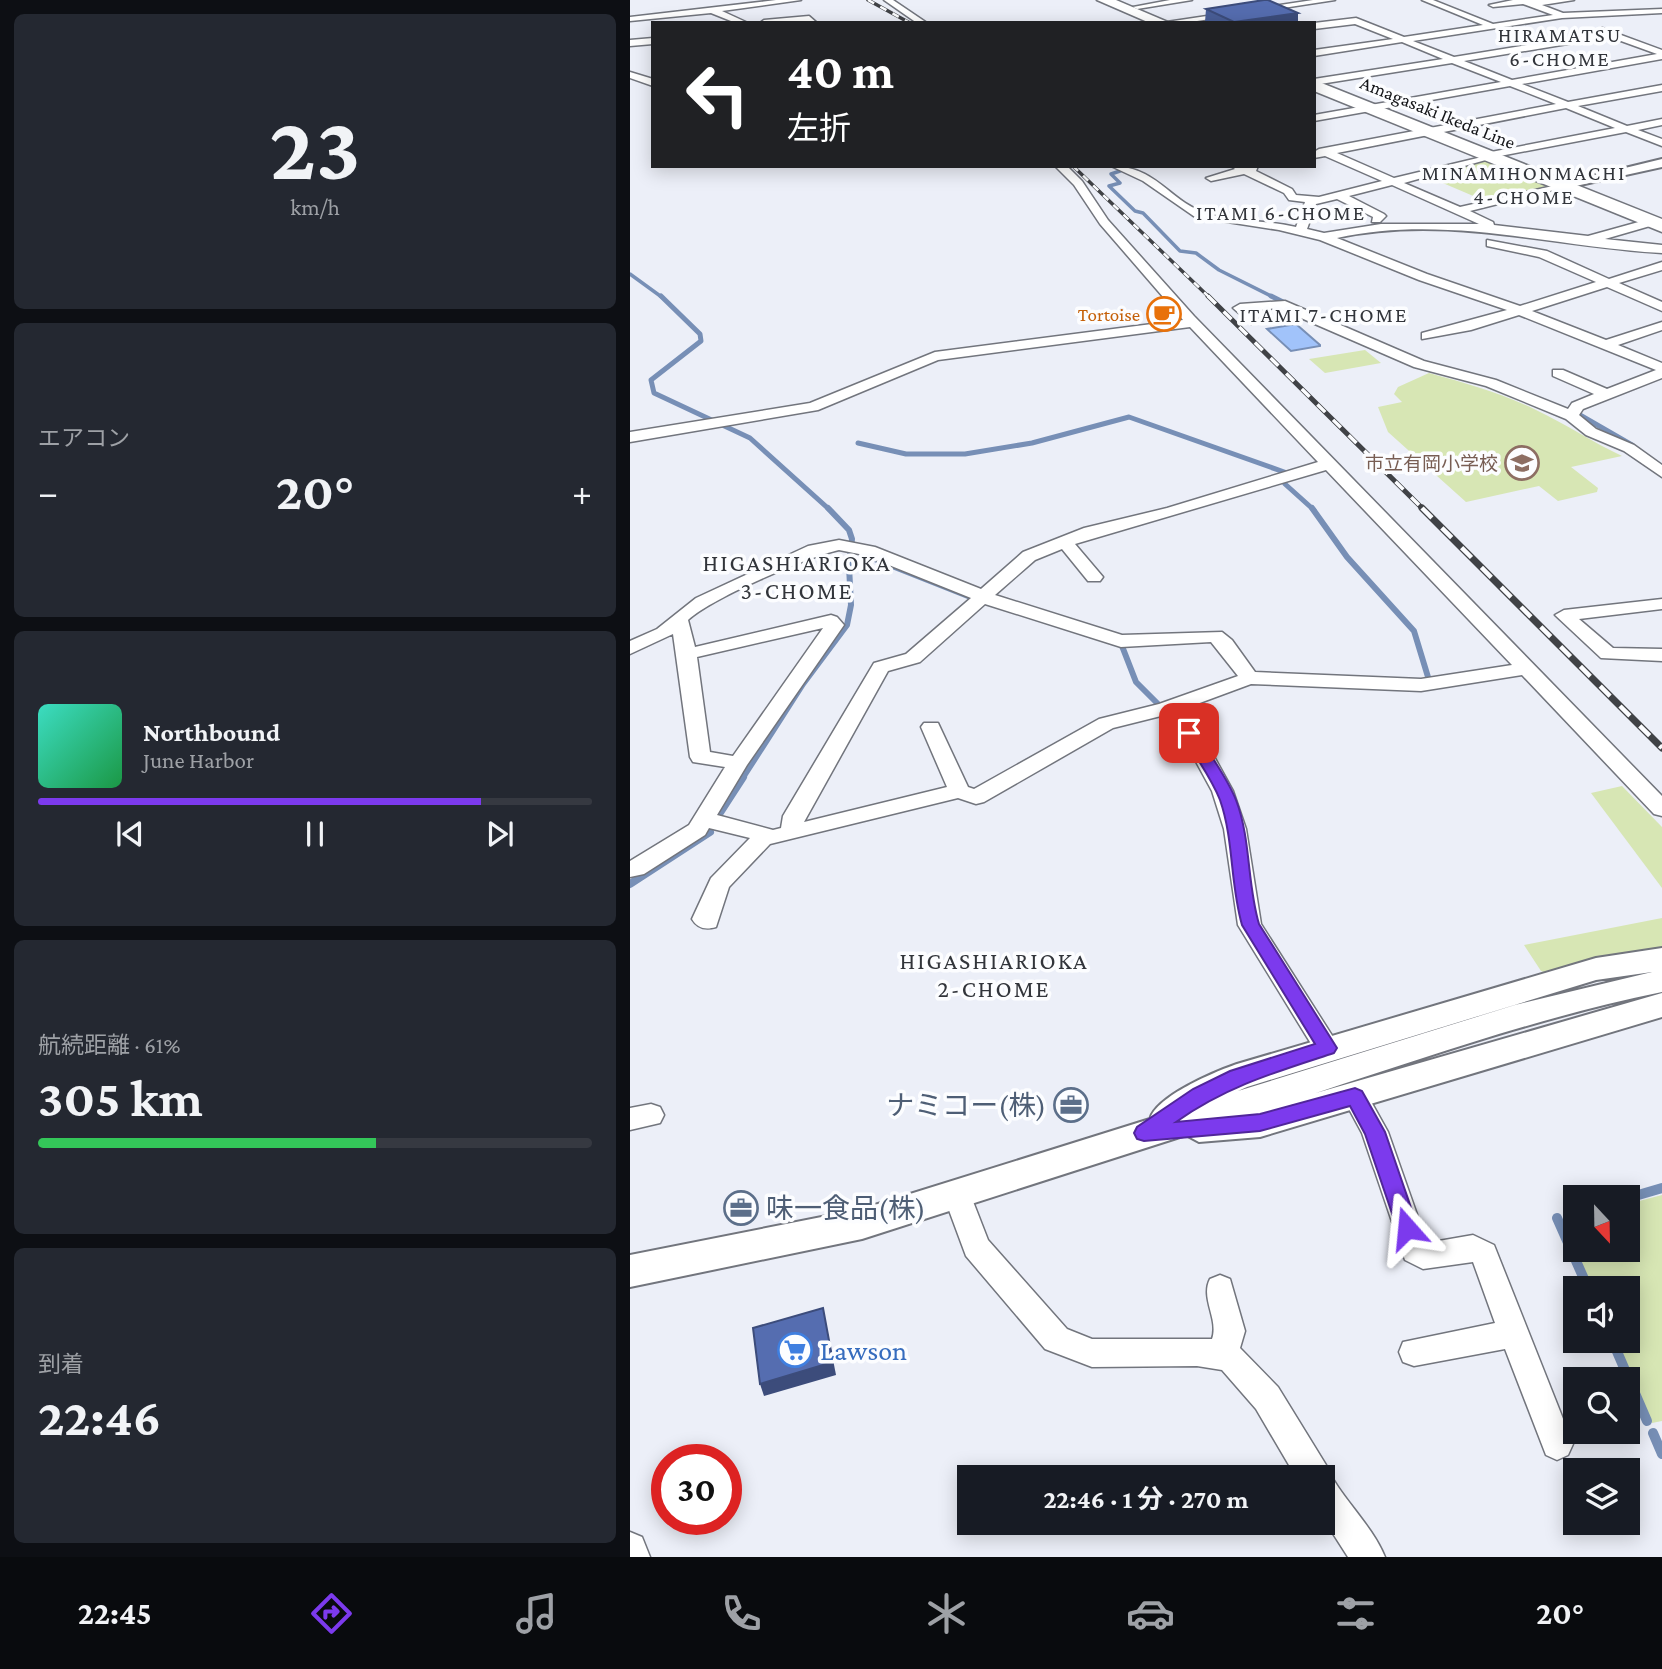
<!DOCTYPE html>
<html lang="ja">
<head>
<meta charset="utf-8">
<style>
	:root { --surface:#171b24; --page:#242831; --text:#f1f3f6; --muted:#9ea1a6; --line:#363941; --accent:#7c3aed }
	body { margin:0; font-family:"Crimson Pro","Noto Sans JP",serif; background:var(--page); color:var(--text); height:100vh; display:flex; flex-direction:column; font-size:26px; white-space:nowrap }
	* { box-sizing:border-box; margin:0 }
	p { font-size:23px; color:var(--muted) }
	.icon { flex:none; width:38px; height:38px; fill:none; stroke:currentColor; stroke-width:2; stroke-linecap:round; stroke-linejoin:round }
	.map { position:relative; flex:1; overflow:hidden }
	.panel { display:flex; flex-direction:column; gap:14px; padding:14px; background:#0d0f14; width:630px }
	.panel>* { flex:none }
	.top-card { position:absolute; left:21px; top:21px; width:665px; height:147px; border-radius:0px; box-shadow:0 4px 18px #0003; background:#202124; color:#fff; overflow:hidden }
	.needle { width:46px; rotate:158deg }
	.controls { position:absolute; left:933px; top:1185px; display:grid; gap:14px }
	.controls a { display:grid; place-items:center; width:77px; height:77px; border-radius:0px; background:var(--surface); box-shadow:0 4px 18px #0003; font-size:35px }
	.speed { position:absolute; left:21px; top:1444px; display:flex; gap:14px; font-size:35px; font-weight:700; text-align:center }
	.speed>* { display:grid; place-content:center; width:91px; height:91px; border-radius:50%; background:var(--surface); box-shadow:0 4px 18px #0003; line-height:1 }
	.speed .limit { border:10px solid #d22; background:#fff; color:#111 }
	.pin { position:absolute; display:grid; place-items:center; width:60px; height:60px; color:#fff; margin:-30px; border-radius:14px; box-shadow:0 4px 10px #0006 }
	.me { position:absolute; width:77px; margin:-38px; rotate:342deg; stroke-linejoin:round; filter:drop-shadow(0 0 5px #0008) }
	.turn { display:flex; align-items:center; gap:24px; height:147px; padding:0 21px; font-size:32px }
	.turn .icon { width:91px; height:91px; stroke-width:2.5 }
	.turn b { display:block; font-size:49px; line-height:60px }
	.big { font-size:52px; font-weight:700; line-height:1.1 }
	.panel .tile { flex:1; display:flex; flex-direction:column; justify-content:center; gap:10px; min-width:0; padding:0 24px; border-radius:10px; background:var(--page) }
	.panel .dial { align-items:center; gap:0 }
	.dial b { font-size:91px; line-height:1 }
	.song { display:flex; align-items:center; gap:21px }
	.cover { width:84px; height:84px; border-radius:10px; background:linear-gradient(135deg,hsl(170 70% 55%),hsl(140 70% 35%)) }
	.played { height:7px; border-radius:4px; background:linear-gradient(90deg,var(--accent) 80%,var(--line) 80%) }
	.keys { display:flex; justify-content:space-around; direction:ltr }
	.heat { display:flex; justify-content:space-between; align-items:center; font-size:38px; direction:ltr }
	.charge { height:10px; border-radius:5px; background:linear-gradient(90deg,#34c759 61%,var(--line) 0) }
	.trip { position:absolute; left:327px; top:1465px; width:378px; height:70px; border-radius:0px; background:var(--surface); box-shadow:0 4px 18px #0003; font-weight:700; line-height:70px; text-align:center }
	.dock { display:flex; height:112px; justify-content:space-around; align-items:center; background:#090b0e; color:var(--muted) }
	.dock .icon { width:49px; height:49px }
	.dock .current { color:var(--accent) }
	.dock b { font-size:32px; color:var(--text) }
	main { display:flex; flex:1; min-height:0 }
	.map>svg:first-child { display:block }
</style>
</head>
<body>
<main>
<section class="panel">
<div class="tile dial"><b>23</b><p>km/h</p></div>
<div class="tile"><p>エアコン</p>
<div class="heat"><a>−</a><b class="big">20°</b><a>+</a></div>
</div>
<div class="tile">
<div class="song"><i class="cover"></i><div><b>Northbound</b><p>June Harbor</p></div></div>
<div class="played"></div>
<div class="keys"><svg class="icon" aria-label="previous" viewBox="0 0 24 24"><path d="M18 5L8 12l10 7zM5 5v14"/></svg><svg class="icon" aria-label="pause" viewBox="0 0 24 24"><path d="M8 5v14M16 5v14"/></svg><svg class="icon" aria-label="next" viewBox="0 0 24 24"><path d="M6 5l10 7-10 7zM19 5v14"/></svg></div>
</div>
<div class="tile"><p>航続距離 · 61%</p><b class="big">305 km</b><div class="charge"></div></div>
<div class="tile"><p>到着</p><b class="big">22:46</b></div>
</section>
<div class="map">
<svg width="1032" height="1557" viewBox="0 0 1032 1557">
	<rect width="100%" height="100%" fill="#eceff8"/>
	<g fill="#d7e6b4">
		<polygon points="855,161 918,186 855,201 794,175"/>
		<polygon points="735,350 751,363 695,373 679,359"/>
		<path d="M799 373C835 383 872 393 906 410 936 424 962 442 992 456L941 467 968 488 967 492 928 501 909 486 836 502 758 432 748 407 772 402 764 394 768 387Z"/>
		<polygon points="992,786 1032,827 1032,888 961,793"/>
		<polygon points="1032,918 1032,949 919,974 911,971 894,945"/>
		<polygon points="1032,1195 1032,1421 1022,1423 986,1341 998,1340 998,1288 963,1288 946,1250 998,1250 998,1204"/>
	</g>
	<polygon fill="#a1c3fa" stroke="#778fb6" stroke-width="2" points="666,324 690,345 690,346 661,351 637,329"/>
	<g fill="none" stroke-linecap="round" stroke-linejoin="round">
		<g stroke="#778fb6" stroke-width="3.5">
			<polyline points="490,171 481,174 490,183 479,186 505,211 513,213 550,251 566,253 589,270 645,298"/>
			<polyline points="0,274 33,298"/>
		</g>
		<g stroke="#778fb6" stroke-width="5">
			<polyline points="31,296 70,334 71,341 21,380 24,393 120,438 200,510"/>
			<polyline points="641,296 657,304"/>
			<polyline points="943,411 1002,445"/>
			<polyline points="228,443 276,454 335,454 402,443 499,417 657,473"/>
			<polyline points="655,484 684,510"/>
		</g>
		<g stroke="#778fb6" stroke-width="6">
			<polyline points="682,508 717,557 784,631 798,677"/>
			<polyline points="242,558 338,596"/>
			<polyline points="492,646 506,682 528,704"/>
			<polyline points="112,779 173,684 217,625 221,605 219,566 222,539 219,530 198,508"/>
		</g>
		<g stroke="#778fb6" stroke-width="8">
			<polyline points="89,814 113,777"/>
			<polyline points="0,884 80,832"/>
		</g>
		<g stroke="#778fb6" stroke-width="10">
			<polyline points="998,1198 1032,1188"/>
			<polyline points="927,1218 958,1288"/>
			<polyline points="982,1340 1017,1421"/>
			<polyline points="1023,1433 1032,1454"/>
		</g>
		<g stroke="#72757d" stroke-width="3">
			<g id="minor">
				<polygon points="146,0 171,0 92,11 118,23 106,23 81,13 0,21 0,17"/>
				<polygon points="254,0 263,0 297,23 287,23"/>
				<polygon points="540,0 562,0 507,9 503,7"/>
				<polygon points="683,0 705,0 554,23 530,23"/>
				<path d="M792 0H803L863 24 923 15 893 4 863 7 859 5 883 0H944L912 5 933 13 1032 9V13L932 18 783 41 824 57 971 33 968 31 972 28 1032 50V59L892 84 938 102 1032 85V91L948 106 997 126 1032 119V125L1008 130 1032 139V146L996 132 870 156 774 183 830 207 936 183V187L840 211 863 222 864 225 958 236 1023 218 1027 220V224L975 239 1032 245V253C923 247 817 214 707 238L797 274 890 306 966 282 909 257 857 246V240L917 251 979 279 1032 262V270L989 283 1032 302V311L977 287 902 311 976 340 1032 322V330L988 345 1032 363V378L953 409 949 415 966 429 1004 445 1032 465V477L994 451 956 435 936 419 856 386 784 367 648 308 620 311 628 320 621 324 603 308 610 304 655 301 794 361 866 380 938 409 942 403 964 394 923 376V370H933L977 389 1026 370 889 315 841 330 792 339V333L877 310 789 280 690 240 649 230 565 217 513 181 481 166C526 166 539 200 573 212 600 222 637 220 666 227L675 202 659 200 654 193 614 174 581 181 576 178 605 169 602 166H628L626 171 662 189 666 195 689 197 752 181 695 156 684 158V152L689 149 926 104 880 86 684 121V115L871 82 822 63 684 85V79L813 59 772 42 684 56V50L763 39 725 24 684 29V23L726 18 774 37 853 25ZM980 37 1027 54 882 80 834 61ZM936 108 985 128 861 152 856 156 764 178 707 153ZM762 185 849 224H751L694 233 677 229 686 204 707 199 743 217 742 222H750L756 216 754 214 719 196Z"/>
				<polygon points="179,16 187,23 130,23 134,20"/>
				<polygon points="23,38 23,44 0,46 0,40"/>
				<polygon points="0,72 23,79 23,86 0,78"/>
				<path d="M425 166H437L452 181 478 220 564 316 1032 796V816L1024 814 892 675 791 691 621 684 548 711 581 751 603 791 616 829 631 924 710 1048 706 1055 697 1058 688 1055 608 925 594 829 582 791 564 758 531 716 483 728 354 802 346 804 328 798 140 844 99 887 86 927C76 930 68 929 62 919L81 878 120 838 79 828 75 835 14 874 0 877V861L59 825 95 767 63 762 60 757 43 634 0 654V641L27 629 66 598 178 546 209 540 245 547 351 589 393 552 454 528 537 508 688 462 560 327 308 360 188 410 0 442V432L180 403 305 352 553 320 470 224 444 185ZM696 470 882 665 791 679 625 672 602 640 592 632 492 635 365 595 405 560 432 549 458 581H470L473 577 445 544ZM209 550 234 555 341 598 276 654 244 663 153 816 151 828 143 830 87 815 117 765 214 625 207 617 201 615 65 647 58 620C82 598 177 557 209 550ZM355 604 491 647 581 642 608 676 529 704 469 719 344 789 338 787 308 723H294L291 727 317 787 174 822 258 671 290 662ZM193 628 103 756 80 752 67 657Z"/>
				<polygon points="1032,599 1032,609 949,619 983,648 1032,649 1032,661 971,658 925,615 934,610"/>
				<polygon points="725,1085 734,1089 758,1132 797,1243 843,1235 864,1245 943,1444 938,1455 927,1460 916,1455 875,1349 784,1366 773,1362 769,1352 773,1342 865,1323 843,1262 793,1269 775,1260 732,1133 712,1096 716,1089"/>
				<polygon points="21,1104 30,1107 34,1115 30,1123 0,1130 0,1108"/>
				<path d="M327 1182 337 1186 358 1240 437 1329 462 1339H582C589 1319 570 1298 580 1279L590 1275 600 1279 615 1331 610 1348 648 1387 696 1465C708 1495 741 1523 755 1557H718L693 1518V1477H666L626 1409 592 1370 567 1366 462 1367 415 1349 336 1256 313 1194 317 1186Z"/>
				<polygon points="0,1532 12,1537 20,1557 0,1557"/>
			</g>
		</g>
		<g stroke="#72757d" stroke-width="4">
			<g id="tertiary">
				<polygon points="1032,159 1032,167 932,189 925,185"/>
				<path d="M1032 948V992C914 1016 800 1056 686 1093L1032 993V1017L630 1137 569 1142 556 1135 232 1239 0 1287V1255L232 1209 520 1119C527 1096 584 1072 607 1064L966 958ZM1022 972 885 1005 608 1091 617 1087 966 980Z"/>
			</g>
		</g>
		<g stroke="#72757d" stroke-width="3">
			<g id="primary">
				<polygon points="467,0 486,0 540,23 520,23"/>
				<polygon points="684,80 1032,219 1032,232 684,91"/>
			</g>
		</g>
		<use href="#minor" fill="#fff" fill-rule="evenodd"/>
		<use href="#tertiary" fill="#fff" fill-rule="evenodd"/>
		<use href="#primary" fill="#fff" fill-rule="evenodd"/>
		<g stroke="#404246" stroke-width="3.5">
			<g id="rail-far2">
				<polyline points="238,0 280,23"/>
				<polyline points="443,166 580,298"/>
			</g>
		</g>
		<g stroke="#404246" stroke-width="5">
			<polyline id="rail-far1" points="578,296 794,510"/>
		</g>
		<g stroke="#404246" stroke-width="7">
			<polyline id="rail" points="792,508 1032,748"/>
		</g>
		<use href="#rail-far2" stroke="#fcfdff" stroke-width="2.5" stroke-dasharray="7" stroke-linecap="butt"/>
		<use href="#rail-far1" stroke="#fcfdff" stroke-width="3.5" stroke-dasharray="11" stroke-linecap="butt"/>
		<use href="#rail" stroke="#fcfdff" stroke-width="4.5" stroke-dasharray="14" stroke-linecap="butt"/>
	</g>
	<polygon fill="#495e97" points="576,9 668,13 668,23 575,22"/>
	<g fill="#3c4c7b">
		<polygon points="668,13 668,23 604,23 604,22"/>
		<polygon points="193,1308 206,1375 134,1396 130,1384"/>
	</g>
	<g fill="#556db0" stroke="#3c4c7b" stroke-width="2">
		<polygon points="634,0 638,0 668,13 604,22 576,9"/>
		<polygon points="193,1308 203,1362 130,1384 123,1328"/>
	</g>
	<path fill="#7c3aed" stroke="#51269a" stroke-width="2" d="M559 728 567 733C579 754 597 777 606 800 621 839 617 884 629 924L707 1048 704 1053C646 1072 597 1086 546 1122L630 1114 725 1088 732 1091 755 1132 788 1228 785 1234 777 1237 769 1234 735 1134 720 1106 630 1131 514 1141 507 1139 504 1133 507 1127 563 1089 600 1071 685 1044 612 925C600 884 604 840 590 800 581 777 564 754 551 733Z"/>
	<defs>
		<g id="cafe-ring" transform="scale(1.75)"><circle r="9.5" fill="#fcfdff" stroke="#e8710a" stroke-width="1.5"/><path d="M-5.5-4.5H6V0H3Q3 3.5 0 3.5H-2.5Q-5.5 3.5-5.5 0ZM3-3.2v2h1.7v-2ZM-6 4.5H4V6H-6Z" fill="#e8710a"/></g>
		<g id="school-ring" transform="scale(1.75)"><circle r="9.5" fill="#fcfdff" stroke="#8d6e63" stroke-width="1.5"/><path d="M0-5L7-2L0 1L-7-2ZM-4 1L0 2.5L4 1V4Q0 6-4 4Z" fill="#8d6e63"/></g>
		<g id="office-ring" transform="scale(1.75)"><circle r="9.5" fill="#fcfdff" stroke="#5c6f8a" stroke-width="1.5"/><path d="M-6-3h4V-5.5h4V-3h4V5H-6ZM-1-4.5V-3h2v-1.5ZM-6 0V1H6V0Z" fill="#5c6f8a"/></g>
		<g id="supermarket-ring" transform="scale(1.75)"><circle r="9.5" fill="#fcfdff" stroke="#3f7fe0" stroke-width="1.5"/><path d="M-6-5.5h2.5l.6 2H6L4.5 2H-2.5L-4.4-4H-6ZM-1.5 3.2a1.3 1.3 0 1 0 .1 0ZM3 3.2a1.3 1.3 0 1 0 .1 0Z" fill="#3f7fe0"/></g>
	</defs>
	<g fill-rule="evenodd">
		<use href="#cafe-ring" x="534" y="314"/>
		<use href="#school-ring" x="892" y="463"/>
		<use href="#office-ring" x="441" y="1105"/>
		<use href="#office-ring" x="111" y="1208"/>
		<use href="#supermarket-ring" x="165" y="1350"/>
	</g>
	<g text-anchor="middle" stroke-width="7" stroke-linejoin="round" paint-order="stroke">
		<g font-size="19" fill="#141518" stroke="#fcfdff">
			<text transform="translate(808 112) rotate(22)" y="7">Amagasaki Ikeda Line</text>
		</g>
		<g font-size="19" fill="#c56008" stroke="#fcfdff" text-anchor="end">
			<text x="510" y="321">Tortoise</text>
		</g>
		<g font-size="19" fill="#785e54" stroke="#fcfdff" text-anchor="end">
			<text x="868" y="470">市立有岡小学校</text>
		</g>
		<g font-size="21" letter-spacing="2" fill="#32353b" stroke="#fcfdff">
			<text x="930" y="42">HIRAMATSU<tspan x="930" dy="24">6-CHOME</tspan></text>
			<text x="894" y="180">MINAMIHONMACHI<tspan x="894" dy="24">4-CHOME</tspan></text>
			<text x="651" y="220">ITAMI 6-CHOME</text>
			<text x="694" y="322">ITAMI 7-CHOME</text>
		</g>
		<g font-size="24" letter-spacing="2" fill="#32353b" stroke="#fcfdff">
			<text x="167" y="571">HIGASHIARIOKA<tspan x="167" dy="28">3-CHOME</tspan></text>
			<text x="364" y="969">HIGASHIARIOKA<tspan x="364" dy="28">2-CHOME</tspan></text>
		</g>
		<g font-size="28" fill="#4e5e75" stroke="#fcfdff" text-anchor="end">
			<text x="416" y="1115">ナミコー(株)</text>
			<text x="136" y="1218" text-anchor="start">味一食品(株)</text>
		</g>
		<g font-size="28" fill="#366cbe" stroke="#fcfdff" text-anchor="start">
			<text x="190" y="1360">Lawson</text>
		</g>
	</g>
</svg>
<div class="controls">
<a><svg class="needle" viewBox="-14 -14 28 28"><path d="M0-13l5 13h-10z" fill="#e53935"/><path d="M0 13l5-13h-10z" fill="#9ea1a6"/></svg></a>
<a><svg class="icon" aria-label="sound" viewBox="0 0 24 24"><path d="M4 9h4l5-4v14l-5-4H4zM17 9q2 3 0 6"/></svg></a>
<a><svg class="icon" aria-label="search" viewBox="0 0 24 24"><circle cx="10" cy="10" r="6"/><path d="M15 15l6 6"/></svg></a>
<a><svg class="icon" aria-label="layers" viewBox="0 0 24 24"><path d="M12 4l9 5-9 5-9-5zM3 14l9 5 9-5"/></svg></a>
</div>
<div class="speed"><div class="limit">30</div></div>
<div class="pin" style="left:559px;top:733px;background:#d93025"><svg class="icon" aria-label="arrive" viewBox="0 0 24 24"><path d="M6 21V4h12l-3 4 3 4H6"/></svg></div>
<svg class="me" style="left:777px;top:1228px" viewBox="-20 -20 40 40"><path d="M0-17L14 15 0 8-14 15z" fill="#7c3aed" stroke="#fff" stroke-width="4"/></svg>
<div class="trip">22:46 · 1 分 · 270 m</div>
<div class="top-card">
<div class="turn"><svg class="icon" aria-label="left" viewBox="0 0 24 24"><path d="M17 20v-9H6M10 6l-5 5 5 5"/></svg><div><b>40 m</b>左折</div></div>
</div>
</div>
</main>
<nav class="dock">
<b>22:45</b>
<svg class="icon current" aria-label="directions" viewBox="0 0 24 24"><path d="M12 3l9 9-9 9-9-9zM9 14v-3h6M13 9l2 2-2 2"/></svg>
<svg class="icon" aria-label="music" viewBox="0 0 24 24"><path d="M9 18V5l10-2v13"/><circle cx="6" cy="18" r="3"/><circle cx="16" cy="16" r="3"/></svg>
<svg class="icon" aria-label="phone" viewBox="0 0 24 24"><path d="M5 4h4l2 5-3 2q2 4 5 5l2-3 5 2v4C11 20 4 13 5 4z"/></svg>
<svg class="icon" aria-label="climate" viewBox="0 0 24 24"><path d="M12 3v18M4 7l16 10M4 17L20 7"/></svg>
<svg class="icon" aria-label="car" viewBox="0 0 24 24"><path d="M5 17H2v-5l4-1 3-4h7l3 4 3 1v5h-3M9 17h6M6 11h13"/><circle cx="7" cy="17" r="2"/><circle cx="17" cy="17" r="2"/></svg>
<svg class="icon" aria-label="filters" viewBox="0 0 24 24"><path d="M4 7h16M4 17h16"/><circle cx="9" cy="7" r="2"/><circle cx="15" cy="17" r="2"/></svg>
<b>20°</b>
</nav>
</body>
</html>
